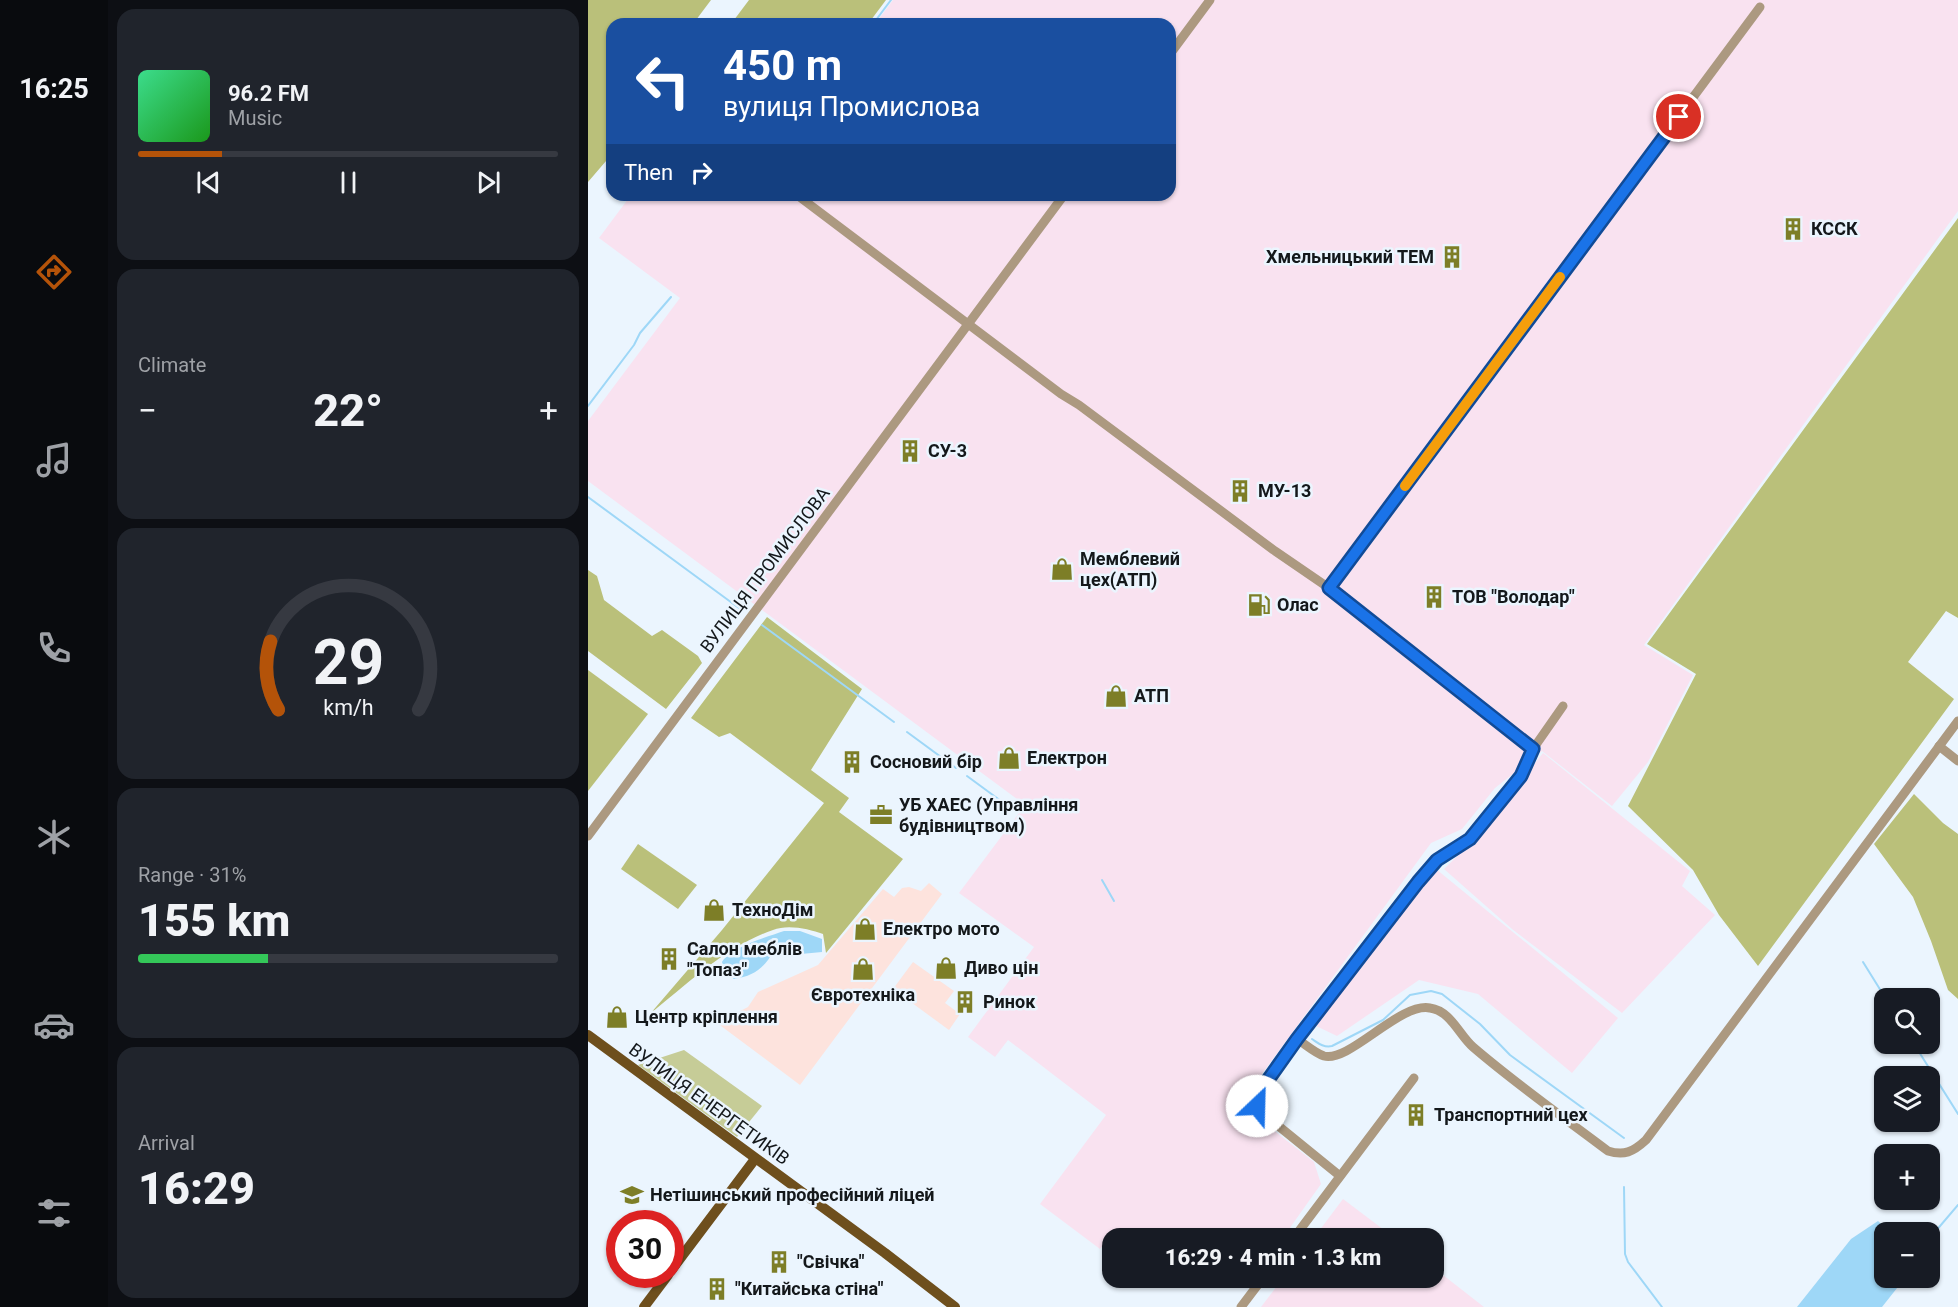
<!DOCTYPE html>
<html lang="en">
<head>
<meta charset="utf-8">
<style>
	:root { --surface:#171b24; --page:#20242c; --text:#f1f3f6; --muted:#9ea1a6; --line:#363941; --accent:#b45309 }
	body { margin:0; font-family:Roboto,sans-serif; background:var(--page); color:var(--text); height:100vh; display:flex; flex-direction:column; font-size:22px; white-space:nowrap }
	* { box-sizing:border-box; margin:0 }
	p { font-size:20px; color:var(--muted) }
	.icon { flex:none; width:33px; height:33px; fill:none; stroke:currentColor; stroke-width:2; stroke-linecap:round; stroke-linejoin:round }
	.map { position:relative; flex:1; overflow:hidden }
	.sheet { display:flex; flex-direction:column; gap:9px; padding:9px; background:#0d0f14; width:480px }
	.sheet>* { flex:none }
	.top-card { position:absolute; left:18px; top:18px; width:570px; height:183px; border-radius:18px; box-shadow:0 2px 4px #0004; background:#1a4fa0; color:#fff; overflow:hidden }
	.controls { position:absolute; left:1286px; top:988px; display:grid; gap:12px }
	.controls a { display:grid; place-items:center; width:66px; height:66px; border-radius:12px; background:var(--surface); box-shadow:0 2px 4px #0004; font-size:30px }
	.speed { position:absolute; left:18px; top:1210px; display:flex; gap:12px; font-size:30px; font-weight:700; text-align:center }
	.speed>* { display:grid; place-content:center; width:78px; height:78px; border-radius:50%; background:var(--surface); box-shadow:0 2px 4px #0004; line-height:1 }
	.speed .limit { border:9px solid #d22; background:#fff; color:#111 }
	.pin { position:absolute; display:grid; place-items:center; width:51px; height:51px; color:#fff; margin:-26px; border:3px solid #fff; border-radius:50%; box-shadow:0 2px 6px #0007 }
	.me { position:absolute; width:66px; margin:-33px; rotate:24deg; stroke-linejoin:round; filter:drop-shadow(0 0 4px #0008) }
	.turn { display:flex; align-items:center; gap:21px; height:126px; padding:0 18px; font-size:27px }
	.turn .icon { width:78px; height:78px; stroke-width:2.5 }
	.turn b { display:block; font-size:42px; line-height:51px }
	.then { display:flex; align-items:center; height:57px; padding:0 18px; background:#0003; gap:12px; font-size:22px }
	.big { font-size:45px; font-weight:800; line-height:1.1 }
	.sheet .tile { flex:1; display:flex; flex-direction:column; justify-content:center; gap:9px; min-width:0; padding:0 21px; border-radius:18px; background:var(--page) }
	.sheet .dial { align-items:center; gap:0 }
	.dial svg { height:156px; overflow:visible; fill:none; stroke:var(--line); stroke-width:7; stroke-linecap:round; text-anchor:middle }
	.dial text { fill:var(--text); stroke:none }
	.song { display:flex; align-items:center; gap:18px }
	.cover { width:72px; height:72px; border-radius:9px; background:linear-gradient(135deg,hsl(150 70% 55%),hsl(120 70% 35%)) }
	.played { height:6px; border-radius:3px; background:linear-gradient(90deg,var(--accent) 20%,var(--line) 20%) }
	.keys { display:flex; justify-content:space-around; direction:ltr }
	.heat { display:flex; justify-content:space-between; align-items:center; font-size:33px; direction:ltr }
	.charge { height:9px; border-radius:4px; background:linear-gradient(90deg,#34c759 31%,var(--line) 0) }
	.trip { position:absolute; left:514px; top:1228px; width:342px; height:60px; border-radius:18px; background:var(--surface); box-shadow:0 2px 4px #0004; font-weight:800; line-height:60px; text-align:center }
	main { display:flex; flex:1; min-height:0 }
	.tab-bar { display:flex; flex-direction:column; width:108px; justify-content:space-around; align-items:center; background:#090b0e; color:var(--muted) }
	.tab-bar .icon { width:42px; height:42px }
	.tab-bar .current { color:var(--accent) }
	.tab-bar b { font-size:27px; color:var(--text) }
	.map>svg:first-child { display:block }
</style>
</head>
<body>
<main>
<nav class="tab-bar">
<b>16:25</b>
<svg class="icon current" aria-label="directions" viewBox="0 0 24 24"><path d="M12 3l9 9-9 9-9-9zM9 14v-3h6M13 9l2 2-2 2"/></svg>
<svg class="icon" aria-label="music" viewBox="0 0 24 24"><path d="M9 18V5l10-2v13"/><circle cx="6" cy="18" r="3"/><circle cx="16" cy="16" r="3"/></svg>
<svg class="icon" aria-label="phone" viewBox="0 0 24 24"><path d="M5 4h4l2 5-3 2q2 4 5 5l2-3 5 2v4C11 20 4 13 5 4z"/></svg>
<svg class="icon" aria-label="climate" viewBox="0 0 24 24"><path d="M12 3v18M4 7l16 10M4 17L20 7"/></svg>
<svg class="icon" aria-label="car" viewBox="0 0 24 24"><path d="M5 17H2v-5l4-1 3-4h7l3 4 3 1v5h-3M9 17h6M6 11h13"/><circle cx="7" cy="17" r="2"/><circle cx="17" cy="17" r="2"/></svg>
<svg class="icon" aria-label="filters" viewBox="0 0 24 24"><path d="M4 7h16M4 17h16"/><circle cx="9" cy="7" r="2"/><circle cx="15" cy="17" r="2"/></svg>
</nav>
<section class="sheet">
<div class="tile">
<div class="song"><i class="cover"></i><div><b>96.2 FM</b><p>Music</p></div></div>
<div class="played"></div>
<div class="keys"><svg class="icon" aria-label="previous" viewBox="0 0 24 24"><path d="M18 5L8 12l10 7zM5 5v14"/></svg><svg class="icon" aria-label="pause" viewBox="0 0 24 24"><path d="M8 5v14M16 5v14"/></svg><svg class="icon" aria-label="next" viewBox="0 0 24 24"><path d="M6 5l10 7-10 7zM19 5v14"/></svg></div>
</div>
<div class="tile"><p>Climate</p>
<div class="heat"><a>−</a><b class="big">22°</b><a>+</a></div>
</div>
<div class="tile dial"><svg viewBox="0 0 100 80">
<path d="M14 69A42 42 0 1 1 86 69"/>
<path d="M14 69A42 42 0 0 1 10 34" stroke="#b45309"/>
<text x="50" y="56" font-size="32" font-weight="700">29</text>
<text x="50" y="72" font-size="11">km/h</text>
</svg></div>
<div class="tile"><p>Range · 31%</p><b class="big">155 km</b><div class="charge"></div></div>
<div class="tile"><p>Arrival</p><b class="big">16:29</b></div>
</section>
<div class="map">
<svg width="1370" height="1307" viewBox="0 0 1370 1307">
	<rect width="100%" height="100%" fill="#ebf5fe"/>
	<g fill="#fde3dd">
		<polygon points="341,883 354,894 212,1085 129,1023 160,1007 170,992 230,965 295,889 306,897 314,888 321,887 333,891"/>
		<polygon points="325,962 366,991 357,1003 372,1014 361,1030 305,989"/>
	</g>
	<g fill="#f9e2f0">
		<polygon points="305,0 1370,0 1370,211 1056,645 1105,675 1060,762 1024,806 954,751 907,788 874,829 843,843 652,1104 726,1162 733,1184 694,1239 629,1239 624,1235 620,1239 539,1239 527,1230 512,1249 452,1204 518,1115 420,1040 407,1057 380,1037 446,947 371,893 437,805 0,481 0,421 92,298 11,238 43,195 582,195 582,24 287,24"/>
		<polygon points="955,753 1102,871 1094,886 1127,915 1034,1013 924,929 856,869 889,837"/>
		<polygon points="848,869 1030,1018 984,1073 890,994 831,980 749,1036 726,1025"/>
		<polygon points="755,1199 808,1239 725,1239"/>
		<polygon points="846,1268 896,1307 673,1307 695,1278 846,1278"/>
	</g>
	<polygon fill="#c6cc97" points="96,1050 174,1106 149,1137 50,1065"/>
	<g fill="#bac07a">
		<polygon points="0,0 123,0 105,24 24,24 24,154 0,182"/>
		<polygon points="161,0 298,0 280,24 143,24"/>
		<polygon points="1370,218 1370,618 1358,611 1320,662 1366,699 1170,966 1131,915 1105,870 1040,806 1108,674 1059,644"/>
		<polygon points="0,570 9,576 16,600 64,636 74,630 110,656 114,663 78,709 0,651"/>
		<path d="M179 617 274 689 223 770 261 798 251 812 315 859 238 953 235 934C221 929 200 924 185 930 140 945 99 984 62 1014L134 930 236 803 142 733 131 737 103 718Z"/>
		<polygon points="0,670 60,714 0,791"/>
		<polygon points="1326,794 1355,823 1370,834 1370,999 1360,990 1343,941 1325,897 1286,844"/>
		<polygon points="50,844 109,885 90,909 33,869"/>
	</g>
	<g fill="#9ed7f7">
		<path d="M196 931H212L234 939V952L202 955 189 950 186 951C176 968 166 976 146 979L136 971 134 962C143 947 179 937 196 931Z"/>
		<polygon points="1290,1221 1303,1233 1296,1233 1296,1278 1317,1278 1294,1307 1209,1307 1263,1239"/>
	</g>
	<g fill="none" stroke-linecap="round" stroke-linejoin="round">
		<g stroke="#9ed7f7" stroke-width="2">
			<polyline points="285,24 303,0"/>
			<polyline points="0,406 46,345 52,333 83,297"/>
			<polyline points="0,497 155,611"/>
			<polyline points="174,625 306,722"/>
			<polyline points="319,732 368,768"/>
			<polyline points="379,776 413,801"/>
			<polyline points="514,880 526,901"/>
			<polyline points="1275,962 1298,999"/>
			<path d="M724 1039C730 1043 736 1048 744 1046L795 1020 822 995 843 991 854 994 892 1024 922 1055 1036 1138"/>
			<polyline points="1326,1044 1370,1114"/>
			<polyline points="1036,1187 1037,1254 1040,1262 1074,1307"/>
			<polyline points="1341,1239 1370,1205"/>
		</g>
		<g stroke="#ac9980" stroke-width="9">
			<polyline points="582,54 622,0"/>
			<polyline points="209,195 473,394 491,405 687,551 741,588"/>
			<polyline points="1351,746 1370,761"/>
			<polyline points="945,749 741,588 1172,7"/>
			<polyline points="0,836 476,195"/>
			<path d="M709 1039C717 1044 727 1053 736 1056 761 1063 812 1002 842 1008 863 1011 871 1035 885 1047 928 1084 975 1117 1020 1151 1036 1156 1045 1152 1058 1140L1370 721"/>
			<polyline points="752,1176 672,1111 668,1103 669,1097 709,1039 830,882 849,860 882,839 933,776 945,749 975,706"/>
			<polyline points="705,1239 826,1078"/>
			<polyline points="653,1307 675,1278"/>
		</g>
		<g stroke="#6e4f1d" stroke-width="10">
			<polyline points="0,1035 297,1253 367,1307"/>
			<polyline points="82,1272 167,1159"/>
			<polyline points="56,1307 80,1275"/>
		</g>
	</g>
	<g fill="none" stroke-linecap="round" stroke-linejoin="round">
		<g stroke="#114b97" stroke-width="15">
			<polyline id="route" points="669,1106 668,1100 670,1094 709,1039 830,882 849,860 882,839 933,776 945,749 741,588 1091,117"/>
		</g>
		<use href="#route" stroke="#1a73e8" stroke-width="10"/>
		<polyline stroke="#f59e0b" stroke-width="10" points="817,486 972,277"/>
	</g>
	<defs>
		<g id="building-bare" transform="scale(1.8)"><path d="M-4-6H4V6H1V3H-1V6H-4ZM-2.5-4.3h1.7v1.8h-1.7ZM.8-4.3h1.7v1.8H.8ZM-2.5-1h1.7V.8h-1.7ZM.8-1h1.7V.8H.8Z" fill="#7d7e27" stroke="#ebf5fe" stroke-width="2.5" paint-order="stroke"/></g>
		<g id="shop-bare" transform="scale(1.8)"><path d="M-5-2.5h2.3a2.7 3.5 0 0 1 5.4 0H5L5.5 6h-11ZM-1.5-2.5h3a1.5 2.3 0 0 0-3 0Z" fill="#7d7e27" stroke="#ebf5fe" stroke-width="2.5" paint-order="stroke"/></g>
		<g id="fuel-bare" transform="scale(1.8)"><path d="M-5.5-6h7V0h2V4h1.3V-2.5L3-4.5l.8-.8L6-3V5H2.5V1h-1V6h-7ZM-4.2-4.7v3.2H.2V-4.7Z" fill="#7d7e27" stroke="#ebf5fe" stroke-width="2.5" paint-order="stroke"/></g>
		<g id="office-bare" transform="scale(1.8)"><path d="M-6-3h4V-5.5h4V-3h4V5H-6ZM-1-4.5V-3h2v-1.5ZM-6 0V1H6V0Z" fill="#7d7e27" stroke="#ebf5fe" stroke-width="2.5" paint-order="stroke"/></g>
		<g id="university-bare" transform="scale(1.8)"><path d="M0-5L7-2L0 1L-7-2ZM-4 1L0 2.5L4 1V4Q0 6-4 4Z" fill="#7d7e27" stroke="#ebf5fe" stroke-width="2.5" paint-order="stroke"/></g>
	</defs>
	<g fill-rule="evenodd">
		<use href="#building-bare" x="1205" y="229"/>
		<use href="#building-bare" x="864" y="257"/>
		<use href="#building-bare" x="322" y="451"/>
		<use href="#building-bare" x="652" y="491"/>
		<use href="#shop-bare" x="474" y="569"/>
		<use href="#building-bare" x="846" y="597"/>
		<use href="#fuel-bare" x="671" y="605"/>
		<use href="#shop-bare" x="528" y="696"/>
		<use href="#shop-bare" x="421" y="758"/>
		<use href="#building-bare" x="264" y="762"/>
		<use href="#office-bare" x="293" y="815"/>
		<use href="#shop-bare" x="126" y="910"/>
		<use href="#shop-bare" x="277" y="929"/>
		<use href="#building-bare" x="81" y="959"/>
		<use href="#shop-bare" x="358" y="968"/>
		<use href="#shop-bare" x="275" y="969"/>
		<use href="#building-bare" x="377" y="1002"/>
		<use href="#shop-bare" x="29" y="1017"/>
		<use href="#building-bare" x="828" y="1115"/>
		<use href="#university-bare" x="44" y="1195"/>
		<use href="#building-bare" x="191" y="1262"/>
		<use href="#building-bare" x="129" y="1289"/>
	</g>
	<g text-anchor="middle" stroke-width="5" stroke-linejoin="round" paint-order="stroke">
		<g font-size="18" font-weight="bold" fill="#14181b" stroke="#ebf5fe" text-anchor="start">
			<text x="1223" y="235">КССК</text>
			<text x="846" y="263" text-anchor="end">Хмельницький ТЕМ</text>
			<text x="340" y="457">СУ-3</text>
			<text x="670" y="497">МУ-13</text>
			<text x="492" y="565">Мемблевий<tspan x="492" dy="21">цех(АТП)</tspan></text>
			<text x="864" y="603">ТОВ "Володар"</text>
			<text x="689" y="611">Олас</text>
			<text x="546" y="702">АТП</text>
			<text x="439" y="764">Електрон</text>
			<text x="282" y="768">Сосновий бір</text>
			<text x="311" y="811">УБ ХАЕС (Управління<tspan x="311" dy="21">будівництвом)</tspan></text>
			<text x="144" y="916">ТехноДім</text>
			<text x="295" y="935">Електро мото</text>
			<text x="99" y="955">Салон меблів<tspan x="99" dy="21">"Топаз"</tspan></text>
			<text x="376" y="974">Диво цін</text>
			<text x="275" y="1001" text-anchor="middle">Євротехніка</text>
			<text x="395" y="1008">Ринок</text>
			<text x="47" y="1023">Центр кріплення</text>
			<text x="846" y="1121">Транспортний цех</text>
			<text x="62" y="1201">Нетішинський професійний ліцей</text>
			<text x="209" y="1268">"Свічка"</text>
			<text x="147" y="1295">"Китайська стіна"</text>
		</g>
		<g font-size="18" fill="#14181b" stroke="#ebf5fe">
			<text transform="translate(177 570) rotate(-53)" y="6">ВУЛИЦЯ ПРОМИСЛОВА</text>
			<text transform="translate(121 1104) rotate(36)" y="6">ВУЛИЦЯ ЕНЕРГЕТИКІВ</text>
		</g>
	</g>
</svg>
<div class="controls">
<a><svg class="icon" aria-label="search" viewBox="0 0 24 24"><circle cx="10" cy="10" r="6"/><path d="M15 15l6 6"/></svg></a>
<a><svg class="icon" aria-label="layers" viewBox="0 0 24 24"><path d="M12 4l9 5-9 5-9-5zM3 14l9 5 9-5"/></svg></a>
<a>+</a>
<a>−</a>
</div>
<div class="speed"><div class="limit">30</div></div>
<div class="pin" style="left:1091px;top:117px;background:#d93025"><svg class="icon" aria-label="arrive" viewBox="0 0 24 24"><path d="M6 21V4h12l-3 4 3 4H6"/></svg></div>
<svg class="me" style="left:669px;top:1106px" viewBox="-20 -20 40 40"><circle r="19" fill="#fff"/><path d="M0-13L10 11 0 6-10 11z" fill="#1a73e8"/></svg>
<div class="trip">16:29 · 4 min · 1.3 km</div>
<div class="top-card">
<div class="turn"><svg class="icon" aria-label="left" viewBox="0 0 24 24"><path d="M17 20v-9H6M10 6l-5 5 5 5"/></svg><div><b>450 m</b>вулиця Промислова</div></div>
<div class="then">Then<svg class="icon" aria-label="right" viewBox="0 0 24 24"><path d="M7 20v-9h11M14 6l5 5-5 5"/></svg></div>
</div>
</div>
</main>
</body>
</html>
